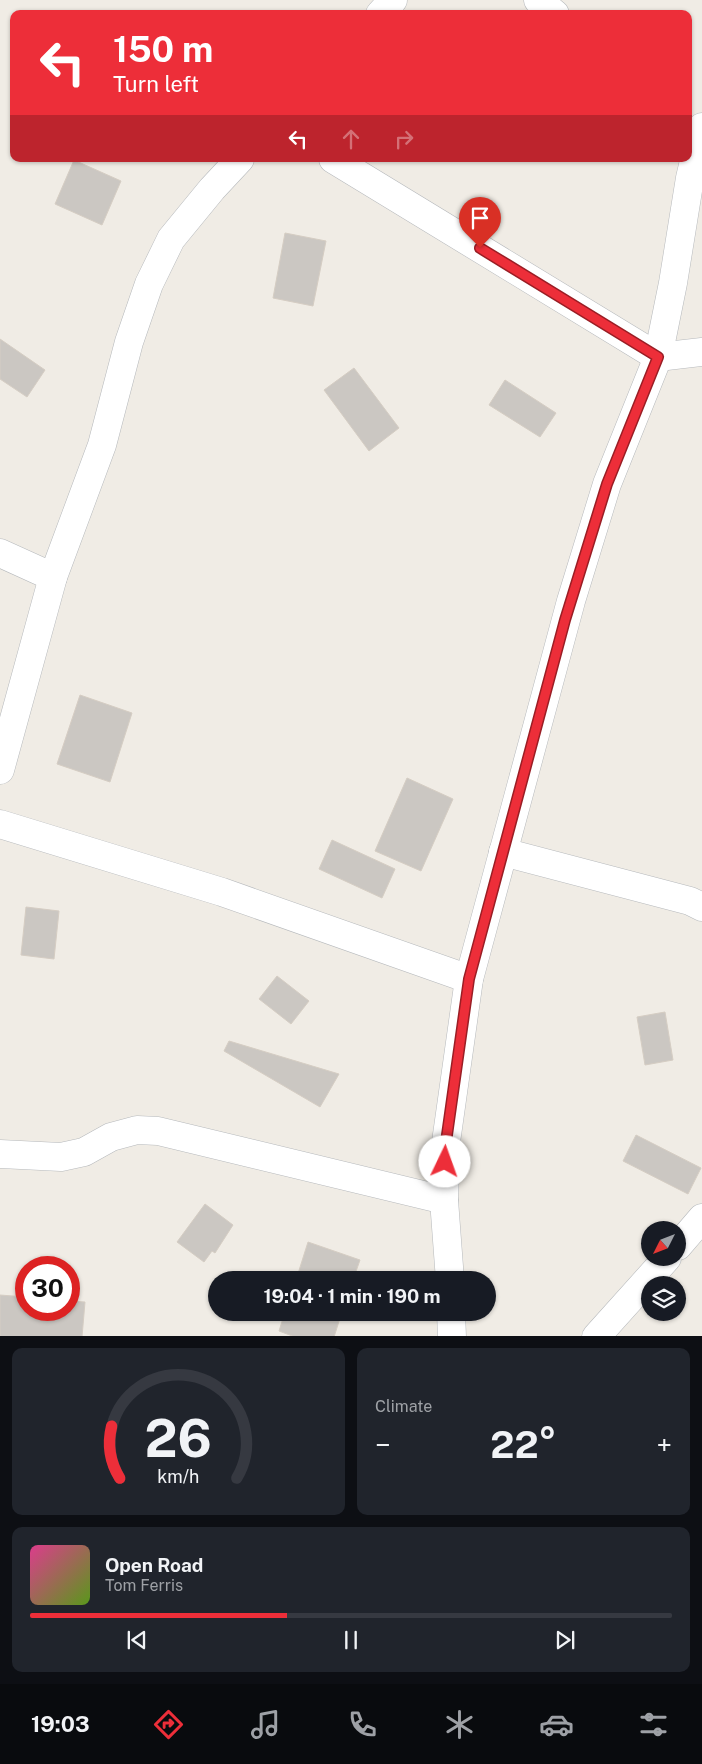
<!DOCTYPE html>
<html lang="en">
<head>
<meta charset="utf-8">
<style>
	:root { --surface:#171b24; --page:#20242c; --text:#f1f3f6; --muted:#9ea1a6; --line:#363941; --accent:#ed2e39 }
	body { margin:0; font-family:"Public Sans",sans-serif; background:var(--page); color:var(--text); height:100vh; display:flex; flex-direction:column; font-size:19px; white-space:nowrap }
	* { box-sizing:border-box; margin:0 }
	p { font-size:16px; color:var(--muted) }
	.icon { flex:none; width:28px; height:28px; fill:none; stroke:currentColor; stroke-width:2; stroke-linecap:round; stroke-linejoin:round }
	.map { position:relative; height:1336px; overflow:hidden }
	.panel { display:flex; flex-direction:column; gap:12px; padding:12px; background:#0d0f14; flex:1 }
	.panel>* { flex:none }
	.top-card { position:absolute; left:10px; top:10px; width:682px; height:152px; border-radius:10px; box-shadow:0 1px 4px #0004; background:#ed2e39; color:#fff; overflow:hidden }
	.needle { width:32px; rotate:228deg }
	.controls { position:absolute; left:641px; top:1221px; display:grid; gap:10px }
	.controls a { display:grid; place-items:center; width:45px; height:45px; border-radius:50%; background:var(--surface); box-shadow:0 1px 4px #0004; font-size:25px }
	.speed { position:absolute; left:15px; top:1256px; display:flex; gap:10px; font-size:25px; font-weight:700; text-align:center }
	.speed>* { display:grid; place-content:center; width:65px; height:65px; border-radius:50%; background:var(--surface); box-shadow:0 1px 4px #0004; line-height:1 }
	.speed .limit { border:8px solid #d22; background:#fff; color:#111 }
	.pin { position:absolute; display:grid; place-items:center; width:42px; height:42px; color:#fff; margin:-51px -21px; border-radius:50% 50% 50% 0; rotate:-45deg; box-shadow:0 0 5px #0007 }
	.pin .icon { rotate:45deg }
	.me { position:absolute; width:55px; margin:-28px; rotate:3deg; stroke-linejoin:round; filter:drop-shadow(0 0 4px #0008) }
	.turn { display:flex; align-items:center; gap:18px; height:105px; padding:0 20px; font-size:22px }
	.turn .icon { width:65px; height:65px; stroke-width:2.5 }
	.turn b { display:block; font-size:35px; line-height:42px }
	.lanes { display:flex; align-items:center; height:48px; padding:0 20px; background:#0003; justify-content:center; gap:25px; direction:ltr }
	.lanes .off { opacity:.35 }
	.big { font-size:38px; font-weight:700; line-height:1.1 }
	.panel .widget { flex:1; display:flex; flex-direction:column; justify-content:center; gap:8px; min-width:0; padding:0 18px; border-radius:10px; background:var(--page) }
	.panel .dial { align-items:center; gap:0 }
	.dial svg { height:130px; overflow:visible; fill:none; stroke:var(--line); stroke-width:7; stroke-linecap:round; text-anchor:middle }
	.dial text { fill:var(--text); stroke:none }
	.song { display:flex; align-items:center; gap:15px }
	.cover { width:60px; height:60px; border-radius:8px; background:linear-gradient(135deg,hsl(330 70% 55%),hsl(90 70% 35%)) }
	.played { height:5px; border-radius:2px; background:linear-gradient(90deg,var(--accent) 40%,var(--line) 40%) }
	.keys { display:flex; justify-content:space-around; direction:ltr }
	.heat { display:flex; justify-content:space-between; align-items:center; font-size:28px; direction:ltr }
	.panel .tiles { flex:1; display:grid; gap:12px; grid-template-columns:1fr 1fr }
	.widget:last-child { grid-column:span 2 }
	.trip { position:absolute; left:208px; top:1271px; width:288px; height:50px; border-radius:25px; background:var(--surface); box-shadow:0 1px 4px #0004; font-weight:700; line-height:50px; text-align:center }
	.menu { display:flex; height:80px; justify-content:space-around; align-items:center; background:#090b0e; color:var(--muted) }
	.menu .icon { width:35px; height:35px }
	.menu .on { color:var(--accent) }
	.menu b { font-size:22px; color:var(--text) }
	.map>svg:first-child { display:block }
</style>
</head>
<body>
<div class="map">
<svg width="702" height="1337" viewBox="0 0 702 1337">
	<rect width="100%" height="100%" fill="#f0ece5"/>
	<g fill="#cbc7c2" stroke="#d5cdc3">
		<polygon points="74,160 121,181 102,225 55,204"/>
		<polygon points="285,233 326,241 313,306 273,298"/>
		<polygon points="0,339 45,370 27,397 0,379"/>
		<polygon points="354,368 399,428 369,451 324,390"/>
		<polygon points="505,380 556,413 540,437 489,405"/>
		<polygon points="80,695 132,713 110,782 57,764"/>
		<polygon points="407,778 453,799 421,871 375,851"/>
		<polygon points="332,840 395,869 382,898 319,869"/>
		<polygon points="26,907 59,911 54,959 21,955"/>
		<polygon points="277,976 309,1001 291,1024 259,999"/>
		<polygon points="665,1012 673,1060 645,1065 637,1017"/>
		<polygon points="229,1041 339,1074 320,1107 224,1051"/>
		<polygon points="636,1135 701,1168 688,1194 623,1161"/>
		<polygon points="205,1204 233,1225 215,1253 212,1251 204,1262 177,1242"/>
		<polygon points="308,1242 360,1260 353,1280 296,1280"/>
		<polygon points="0,1295 26,1297 26,1310 69,1310 69,1301 85,1302 82,1337 0,1337"/>
		<polygon points="285,1312 342,1312 334,1337 295,1337 279,1331"/>
	</g>
	<g fill="none" stroke-linecap="round" stroke-linejoin="round">
		<g stroke="#b6b9bc" stroke-width="29">
			<g id="minor">
				<polyline points="538,0 555,14"/>
				<polyline points="380,14 393,0"/>
				<polyline points="333,159 658,357 702,352"/>
				<polyline points="0,553 53,577 102,445 129,342 149,284 171,239 212,189 240,159"/>
				<polyline points="0,770 53,577"/>
				<polyline points="0,824 222,892 469,979"/>
				<polyline points="503,852 690,901 702,907"/>
				<polyline points="0,1154 61,1157 84,1152 111,1137 137,1130 158,1131 444,1200"/>
				<polyline points="678,1246 702,1218"/>
				<polyline points="450,1280 444,1200 446,1142 469,979 571,601 607,484 658,357 673,283 690,178 702,127"/>
				<polyline points="451,1312 452,1337"/>
				<polyline points="596,1337 667,1258"/>
			</g>
		</g>
		<use href="#minor" stroke="#fff" stroke-width="28"/>
	</g>
	<g fill="none" stroke-linecap="round" stroke-linejoin="round">
		<g stroke="#9a1e25" stroke-width="12">
			<polyline id="route" points="445,1162 446,1142 469,979 565,620 607,484 658,357 480,248"/>
		</g>
		<use href="#route" stroke="#ed2e39" stroke-width="9"/>
	</g>
</svg>
<div class="controls">
<a><svg class="needle" viewBox="-14 -14 28 28"><path d="M0-13l5 13h-10z" fill="#e53935"/><path d="M0 13l5-13h-10z" fill="#9ea1a6"/></svg></a>
<a><svg class="icon" aria-label="layers" viewBox="0 0 24 24"><path d="M12 4l9 5-9 5-9-5zM3 14l9 5 9-5"/></svg></a>
</div>
<div class="speed"><div class="limit">30</div></div>
<div class="pin" style="left:480px;top:248px;background:#d93025"><svg class="icon" aria-label="arrive" viewBox="0 0 24 24"><path d="M6 21V4h12l-3 4 3 4H6"/></svg></div>
<svg class="me" style="left:445px;top:1162px" viewBox="-20 -20 40 40"><circle r="19" fill="#fff"/><path d="M0-13L10 11 0 6-10 11z" fill="#ed2e39"/></svg>
<div class="trip">19:04 · 1 min · 190 m</div>
<div class="top-card">
<div class="turn"><svg class="icon" aria-label="left" viewBox="0 0 24 24"><path d="M17 20v-9H6M10 6l-5 5 5 5"/></svg><div><b>150 m</b>Turn left</div></div>
<div class="lanes"><svg class="icon" aria-label="left" viewBox="0 0 24 24"><path d="M17 20v-9H6M10 6l-5 5 5 5"/></svg><svg class="icon off" aria-label="ahead" viewBox="0 0 24 24"><path d="M12 20V5M6 11l6-6 6 6"/></svg><svg class="icon off" aria-label="right" viewBox="0 0 24 24"><path d="M7 20v-9h11M14 6l5 5-5 5"/></svg></div>
</div>
</div>
<section class="panel">
<div class="tiles">
<div class="widget dial"><svg viewBox="0 0 100 80">
<path d="M14 69A42 42 0 1 1 86 69"/>
<path d="M14 69A42 42 0 0 1 9 37" stroke="#ed2e39"/>
<text x="50" y="56" font-size="32" font-weight="700">26</text>
<text x="50" y="72" font-size="11">km/h</text>
</svg></div>
<div class="widget"><p>Climate</p>
<div class="heat"><a>−</a><b class="big">22°</b><a>+</a></div>
</div>
<div class="widget">
<div class="song"><i class="cover"></i><div><b>Open Road</b><p>Tom Ferris</p></div></div>
<div class="played"></div>
<div class="keys"><svg class="icon" aria-label="previous" viewBox="0 0 24 24"><path d="M18 5L8 12l10 7zM5 5v14"/></svg><svg class="icon" aria-label="pause" viewBox="0 0 24 24"><path d="M8 5v14M16 5v14"/></svg><svg class="icon" aria-label="next" viewBox="0 0 24 24"><path d="M6 5l10 7-10 7zM19 5v14"/></svg></div>
</div>
</div>
</section>
<nav class="menu">
<b>19:03</b>
<svg class="icon on" aria-label="directions" viewBox="0 0 24 24"><path d="M12 3l9 9-9 9-9-9zM9 14v-3h6M13 9l2 2-2 2"/></svg>
<svg class="icon" aria-label="music" viewBox="0 0 24 24"><path d="M9 18V5l10-2v13"/><circle cx="6" cy="18" r="3"/><circle cx="16" cy="16" r="3"/></svg>
<svg class="icon" aria-label="phone" viewBox="0 0 24 24"><path d="M5 4h4l2 5-3 2q2 4 5 5l2-3 5 2v4C11 20 4 13 5 4z"/></svg>
<svg class="icon" aria-label="climate" viewBox="0 0 24 24"><path d="M12 3v18M4 7l16 10M4 17L20 7"/></svg>
<svg class="icon" aria-label="car" viewBox="0 0 24 24"><path d="M5 17H2v-5l4-1 3-4h7l3 4 3 1v5h-3M9 17h6M6 11h13"/><circle cx="7" cy="17" r="2"/><circle cx="17" cy="17" r="2"/></svg>
<svg class="icon" aria-label="filters" viewBox="0 0 24 24"><path d="M4 7h16M4 17h16"/><circle cx="9" cy="7" r="2"/><circle cx="15" cy="17" r="2"/></svg>
</nav>
</body>
</html>
